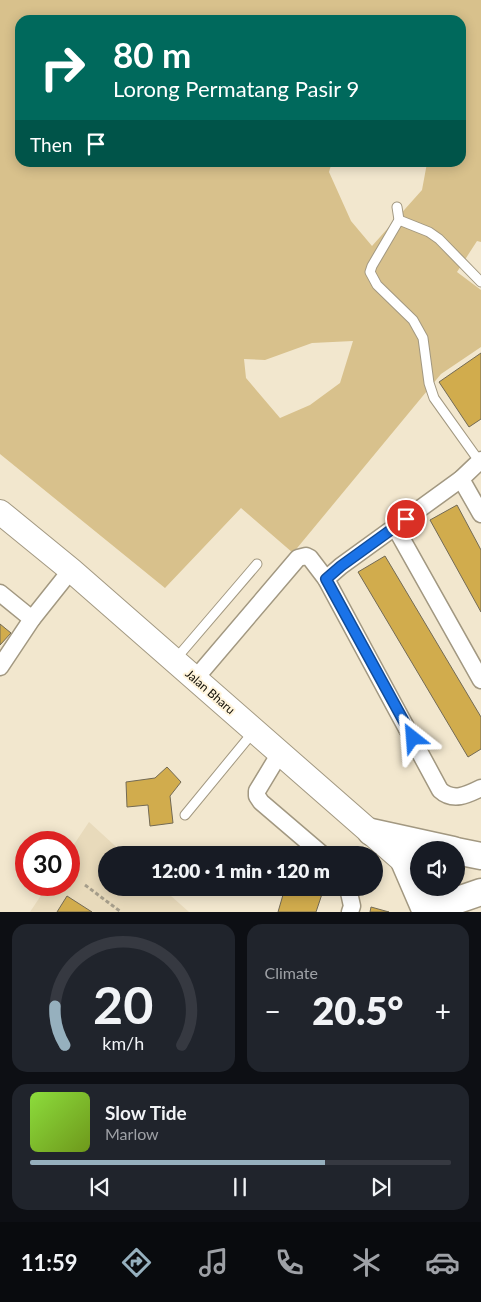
<!DOCTYPE html>
<html lang="en">
<head>
<meta charset="utf-8">
<style>
	:root { --surface:#171b24; --page:#20242c; --text:#f1f3f6; --muted:#9ea1a6; --line:#363941; --accent:#96b0be }
	body { margin:0; font-family:Lato,sans-serif; background:var(--page); color:var(--text); height:100vh; display:flex; flex-direction:column; font-size:19px; white-space:nowrap }
	* { box-sizing:border-box; margin:0 }
	p { font-size:16px; color:var(--muted) }
	.icon { flex:none; width:28px; height:28px; fill:none; stroke:currentColor; stroke-width:2; stroke-linecap:round; stroke-linejoin:round }
	.map { position:relative; height:912px; overflow:hidden }
	.side { display:flex; flex-direction:column; gap:12px; padding:12px; background:#0d0f14; flex:1 }
	.side>* { flex:none }
	.top-card { position:absolute; left:15px; top:15px; width:451px; height:152px; border-radius:15px; box-shadow:0 2px 12px #0003; background:#00695c; color:#fff; overflow:hidden }
	.buttons { position:absolute; left:410px; top:841px; display:grid; gap:10px }
	.buttons a { display:grid; place-items:center; width:55px; height:55px; border-radius:50%; background:var(--surface); box-shadow:0 2px 12px #0003; font-size:25px }
	.speed { position:absolute; left:15px; top:831px; display:flex; gap:10px; font-size:25px; font-weight:700; text-align:center }
	.speed>* { display:grid; place-content:center; width:65px; height:65px; border-radius:50%; background:var(--surface); box-shadow:0 2px 12px #0003; line-height:1 }
	.speed .limit { border:8px solid #d22; background:#fff; color:#111 }
	.pin { position:absolute; display:grid; place-items:center; width:42px; height:42px; color:#fff; margin:-21px; border:2px solid #fff; border-radius:50%; box-shadow:0 1px 5px #0007 }
	.me { position:absolute; width:55px; margin:-28px; rotate:332deg; stroke-linejoin:round; filter:drop-shadow(0 0 4px #0008) }
	.turn { display:flex; align-items:center; gap:18px; height:105px; padding:0 15px; font-size:22px }
	.turn .icon { width:65px; height:65px; stroke-width:2.5 }
	.turn b { display:block; font-size:35px; line-height:42px }
	.then { display:flex; align-items:center; height:48px; padding:0 15px; background:#0003; gap:10px; font-size:19px }
	.big { font-size:38px; font-weight:800; line-height:1.1 }
	.side .widget { flex:1; display:flex; flex-direction:column; justify-content:center; gap:8px; min-width:0; padding:0 18px; border-radius:15px; background:var(--page) }
	.side .dial { align-items:center; gap:0 }
	.dial svg { height:130px; overflow:visible; fill:none; stroke:var(--line); stroke-width:7; stroke-linecap:round; text-anchor:middle }
	.dial text { fill:var(--text); stroke:none }
	.song { display:flex; align-items:center; gap:15px }
	.cover { width:60px; height:60px; border-radius:8px; background:linear-gradient(135deg,hsl(90 70% 55%),hsl(80 70% 35%)) }
	.played { height:5px; border-radius:2px; background:linear-gradient(90deg,var(--accent) 70%,var(--line) 70%) }
	.keys { display:flex; justify-content:space-around; direction:ltr }
	.heat { display:flex; justify-content:space-between; align-items:center; font-size:28px; direction:ltr }
	.side .tiles { flex:1; display:grid; gap:12px; grid-template-columns:1fr 1fr }
	.widget:last-child { grid-column:span 2 }
	.trip { position:absolute; left:98px; top:846px; width:285px; height:50px; border-radius:25px; background:var(--surface); box-shadow:0 2px 12px #0003; font-weight:800; line-height:50px; text-align:center }
	.dock { display:flex; height:80px; justify-content:space-around; align-items:center; background:#090b0e; color:var(--muted) }
	.dock .icon { width:35px; height:35px }
	.dock .active { color:var(--accent) }
	.dock b { font-size:22px; color:var(--text) }
	.map>svg:first-child { display:block }
</style>
</head>
<body>
<div class="map">
<svg width="481" height="912" viewBox="0 0 481 912">
	<rect width="100%" height="100%" fill="#f2e7ce"/>
	<polygon fill="#e8dabb" points="89,822 125,855 106,855 106,888 162,888 189,912 30,912 48,885 69,885 69,852"/>
	<path fill="#d8c18c" fill-rule="evenodd" d="M0 0H481V242L477 241 457 272 481 290V347L441 374 293 553 241 508 165 588 0 454ZM20 20H461V162L427 163 422 190 372 246 351 221 329 172 332 162H20ZM353 341 340 383 310 405 280 418 246 378 244 359 265 360 312 343Z"/>
	<g fill="#d1ac4d" stroke="#736a54">
		<polygon points="481,353 481,419 469,427 439,382"/>
		<polygon points="457,505 481,550 481,612 430,520"/>
		<polygon points="385,556 481,717 481,749 468,757 358,572"/>
		<polygon points="0,624 11,633 0,645"/>
		<polygon points="167,767 181,782 170,796 173,823 150,826 148,805 127,807 126,782 155,778"/>
		<polygon points="285,888 324,888 316,912 278,912"/>
		<polygon points="67,896 92,912 57,912"/>
		<polygon points="371,907 389,912 370,912"/>
	</g>
	<g fill="none" stroke-linecap="round" stroke-linejoin="round">
		<g stroke="#a29881" stroke-width="11">
			<g id="service">
				<polyline points="397,207 399,220 372,266 370,272 377,285 413,320 423,338 429,383 434,398 479,461"/>
				<polyline points="399,220 429,232 439,239 481,282"/>
				<polyline points="174,661 257,564"/>
				<polyline points="185,815 254,731"/>
			</g>
		</g>
		<g stroke="#a29881" stroke-width="19">
			<g id="minor">
				<polyline points="461,479 481,514"/>
				<polyline points="395,527 481,680"/>
				<polyline points="326,579 341,566 461,479 481,460"/>
				<polyline points="0,593 32,619"/>
				<polyline points="0,667 32,619 71,570"/>
				<path d="M195 679 298 558 306 556 310 558 326 579 440 790C453 802 467 795 481 788"/>
				<polyline points="280,753 257,791 257,796 261,802 323,855"/>
				<polyline points="348,888 352,906 350,912"/>
			</g>
		</g>
		<g stroke="#a29881" stroke-width="26">
			<g id="secondary">
				<polyline points="0,512 71,570 417,873"/>
				<polyline points="433,888 449,903"/>
			</g>
		</g>
		<g stroke="#a29881" stroke-width="29">
			<g id="primary">
				<polyline points="371,832 453,850"/>
				<polyline points="456,851 481,856"/>
				<polyline points="404,861 426,912"/>
				<polyline points="443,912 449,903 481,892"/>
			</g>
		</g>
		<polyline stroke="#a69e8b" stroke-width="3" stroke-dasharray="4 2.5" stroke-linecap="butt" points="85,885 121,912"/>
		<use href="#service" stroke="#fff" stroke-width="9"/>
		<use href="#minor" stroke="#fff" stroke-width="16"/>
		<use href="#secondary" stroke="#fff" stroke-width="24"/>
		<use href="#primary" stroke="#fff" stroke-width="26"/>
	</g>
	<g fill="none" stroke-linecap="round" stroke-linejoin="round">
		<g stroke="#114b97" stroke-width="12">
			<polyline id="route" points="406,519 341,566 326,579 413,738"/>
		</g>
		<use href="#route" stroke="#1a73e8" stroke-width="9"/>
	</g>
	<g text-anchor="middle" stroke-width="4" stroke-linejoin="round" paint-order="stroke">
		<g font-size="12" fill="#100d05" stroke="#fff4db">
			<text transform="translate(210 692) rotate(41)" y="4">Jalan Bharu</text>
		</g>
	</g>
</svg>
<div class="buttons">
<a><svg class="icon" aria-label="sound" viewBox="0 0 24 24"><path d="M4 9h4l5-4v14l-5-4H4zM17 9q2 3 0 6"/></svg></a>
</div>
<div class="speed"><div class="limit">30</div></div>
<div class="pin" style="left:406px;top:519px;background:#d93025"><svg class="icon" aria-label="arrive" viewBox="0 0 24 24"><path d="M6 21V4h12l-3 4 3 4H6"/></svg></div>
<svg class="me" style="left:413px;top:738px" viewBox="-20 -20 40 40"><path d="M0-17L14 15 0 8-14 15z" fill="#1a73e8" stroke="#fff" stroke-width="4"/></svg>
<div class="trip">12:00 · 1 min · 120 m</div>
<div class="top-card">
<div class="turn"><svg class="icon" aria-label="right" viewBox="0 0 24 24"><path d="M7 20v-9h11M14 6l5 5-5 5"/></svg><div><b>80 m</b>Lorong Permatang Pasir 9</div></div>
<div class="then">Then<svg class="icon" aria-label="arrive" viewBox="0 0 24 24"><path d="M6 21V4h12l-3 4 3 4H6"/></svg></div>
</div>
</div>
<section class="side">
<div class="tiles">
<div class="widget dial"><svg viewBox="0 0 100 80">
<path d="M14 69A42 42 0 1 1 86 69"/>
<path d="M14 69A42 42 0 0 1 8 45" stroke="#96b0be"/>
<text x="50" y="56" font-size="32" font-weight="700">20</text>
<text x="50" y="72" font-size="11">km/h</text>
</svg></div>
<div class="widget"><p>Climate</p>
<div class="heat"><a>−</a><b class="big">20.5°</b><a>+</a></div>
</div>
<div class="widget">
<div class="song"><i class="cover"></i><div><b>Slow Tide</b><p>Marlow</p></div></div>
<div class="played"></div>
<div class="keys"><svg class="icon" aria-label="previous" viewBox="0 0 24 24"><path d="M18 5L8 12l10 7zM5 5v14"/></svg><svg class="icon" aria-label="pause" viewBox="0 0 24 24"><path d="M8 5v14M16 5v14"/></svg><svg class="icon" aria-label="next" viewBox="0 0 24 24"><path d="M6 5l10 7-10 7zM19 5v14"/></svg></div>
</div>
</div>
</section>
<nav class="dock">
<b>11:59</b>
<svg class="icon active" aria-label="directions" viewBox="0 0 24 24"><path d="M12 3l9 9-9 9-9-9zM9 14v-3h6M13 9l2 2-2 2"/></svg>
<svg class="icon" aria-label="music" viewBox="0 0 24 24"><path d="M9 18V5l10-2v13"/><circle cx="6" cy="18" r="3"/><circle cx="16" cy="16" r="3"/></svg>
<svg class="icon" aria-label="phone" viewBox="0 0 24 24"><path d="M5 4h4l2 5-3 2q2 4 5 5l2-3 5 2v4C11 20 4 13 5 4z"/></svg>
<svg class="icon" aria-label="climate" viewBox="0 0 24 24"><path d="M12 3v18M4 7l16 10M4 17L20 7"/></svg>
<svg class="icon" aria-label="car" viewBox="0 0 24 24"><path d="M5 17H2v-5l4-1 3-4h7l3 4 3 1v5h-3M9 17h6M6 11h13"/><circle cx="7" cy="17" r="2"/><circle cx="17" cy="17" r="2"/></svg>
</nav>
</body>
</html>
